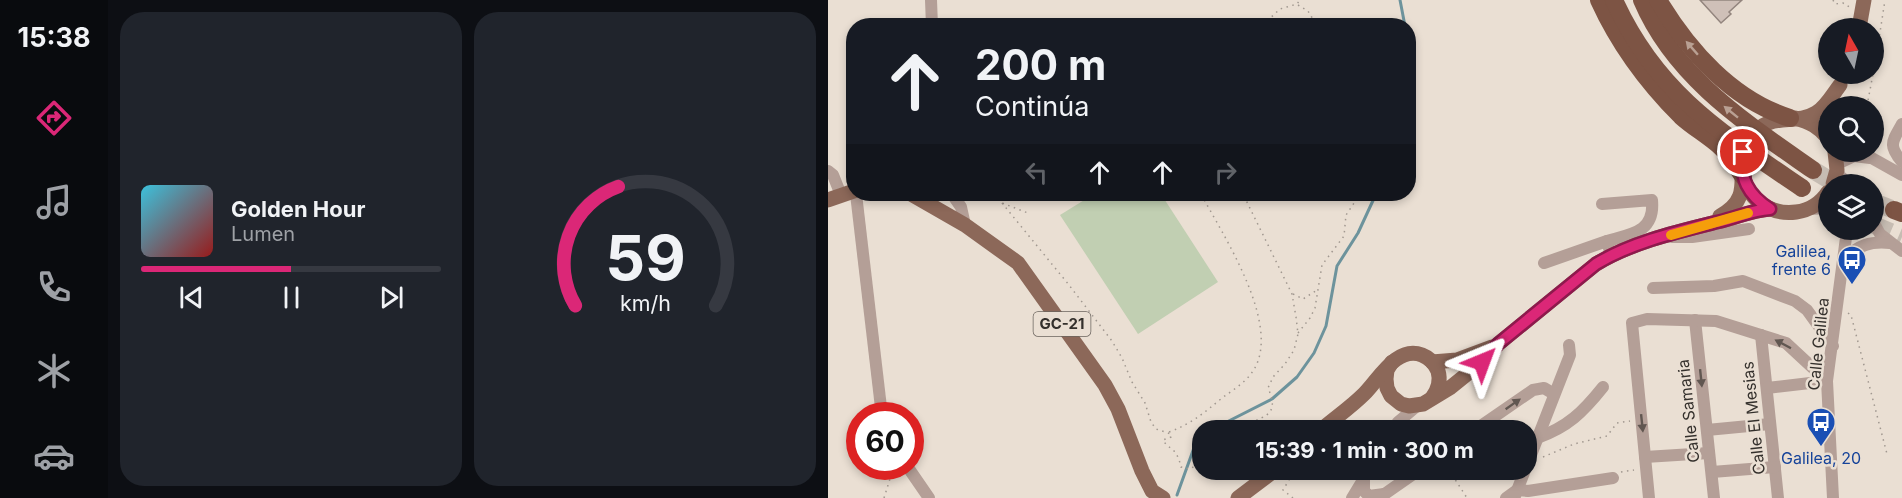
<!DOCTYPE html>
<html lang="es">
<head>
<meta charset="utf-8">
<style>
	:root { --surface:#171b24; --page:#20242c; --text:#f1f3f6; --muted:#9ea1a6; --line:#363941; --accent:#db2777 }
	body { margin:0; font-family:Inter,sans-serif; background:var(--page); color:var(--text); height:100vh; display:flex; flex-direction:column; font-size:22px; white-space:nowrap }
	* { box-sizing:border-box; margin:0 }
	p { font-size:20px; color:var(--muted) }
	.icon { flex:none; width:33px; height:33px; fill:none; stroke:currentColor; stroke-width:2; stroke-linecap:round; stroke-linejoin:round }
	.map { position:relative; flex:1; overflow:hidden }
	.panel { display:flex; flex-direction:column; gap:12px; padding:12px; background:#0d0f14; width:720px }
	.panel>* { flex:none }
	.guide { position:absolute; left:18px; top:18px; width:570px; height:183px; border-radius:24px; box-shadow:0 3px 9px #0003; background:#171b24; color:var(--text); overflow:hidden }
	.needle { width:39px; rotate:351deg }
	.tools { position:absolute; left:990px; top:18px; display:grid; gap:12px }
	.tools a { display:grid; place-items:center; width:66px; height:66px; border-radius:50%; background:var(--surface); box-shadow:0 3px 9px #0003; font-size:30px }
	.speed { position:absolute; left:18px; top:402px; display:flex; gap:12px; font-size:30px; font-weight:700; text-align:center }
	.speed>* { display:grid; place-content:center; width:78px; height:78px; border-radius:50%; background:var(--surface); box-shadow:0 3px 9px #0003; line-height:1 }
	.speed .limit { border:9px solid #d22; background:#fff; color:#111 }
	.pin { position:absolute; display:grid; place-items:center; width:51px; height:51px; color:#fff; margin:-26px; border:3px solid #fff; border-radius:50%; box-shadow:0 2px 6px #0007 }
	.me { position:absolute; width:66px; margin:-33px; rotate:44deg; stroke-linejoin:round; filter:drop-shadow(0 0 4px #0008) }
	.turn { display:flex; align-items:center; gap:21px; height:126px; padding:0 30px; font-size:27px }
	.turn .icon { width:78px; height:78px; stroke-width:2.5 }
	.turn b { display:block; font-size:42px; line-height:51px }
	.lanes { display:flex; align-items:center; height:57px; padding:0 30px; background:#0003; justify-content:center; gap:30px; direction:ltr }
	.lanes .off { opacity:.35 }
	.panel .widget { flex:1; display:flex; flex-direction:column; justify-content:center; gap:9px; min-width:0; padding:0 21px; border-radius:24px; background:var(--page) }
	.panel .dial { align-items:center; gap:0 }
	.dial svg { height:156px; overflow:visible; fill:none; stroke:var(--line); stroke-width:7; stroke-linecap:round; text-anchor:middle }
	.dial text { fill:var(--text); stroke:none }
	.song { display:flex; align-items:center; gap:18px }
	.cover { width:72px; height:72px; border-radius:9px; background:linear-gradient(135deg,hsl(190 70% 55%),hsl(0 70% 35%)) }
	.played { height:6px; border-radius:3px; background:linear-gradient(90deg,var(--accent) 50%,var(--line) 50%) }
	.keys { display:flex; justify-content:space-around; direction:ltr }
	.panel .tiles { flex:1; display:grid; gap:12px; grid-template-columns:repeat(2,1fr) }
	.trip { position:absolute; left:364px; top:420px; width:345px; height:60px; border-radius:24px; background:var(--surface); box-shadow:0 3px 9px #0003; font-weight:700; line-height:60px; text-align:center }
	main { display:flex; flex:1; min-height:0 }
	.dock { display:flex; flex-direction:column; width:108px; justify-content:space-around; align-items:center; background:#090b0e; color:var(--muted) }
	.dock .icon { width:42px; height:42px }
	.dock .active { color:var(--accent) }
	.dock b { font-size:27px; color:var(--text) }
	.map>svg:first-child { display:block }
</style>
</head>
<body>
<main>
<nav class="dock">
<b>15:38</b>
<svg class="icon active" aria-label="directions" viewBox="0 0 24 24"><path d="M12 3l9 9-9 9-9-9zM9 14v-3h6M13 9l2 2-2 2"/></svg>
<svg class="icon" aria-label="music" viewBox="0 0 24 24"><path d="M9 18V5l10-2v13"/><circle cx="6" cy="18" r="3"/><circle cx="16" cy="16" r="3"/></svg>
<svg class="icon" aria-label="phone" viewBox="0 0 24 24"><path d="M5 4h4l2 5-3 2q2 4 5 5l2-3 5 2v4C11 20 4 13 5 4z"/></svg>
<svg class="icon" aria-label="climate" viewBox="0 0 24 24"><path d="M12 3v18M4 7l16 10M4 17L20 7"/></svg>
<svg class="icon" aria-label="car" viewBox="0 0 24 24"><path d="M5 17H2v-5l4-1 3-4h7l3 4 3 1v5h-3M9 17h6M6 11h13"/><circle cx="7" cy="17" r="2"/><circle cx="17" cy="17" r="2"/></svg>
</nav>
<section class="panel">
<div class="tiles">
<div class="widget">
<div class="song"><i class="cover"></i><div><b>Golden Hour</b><p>Lumen</p></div></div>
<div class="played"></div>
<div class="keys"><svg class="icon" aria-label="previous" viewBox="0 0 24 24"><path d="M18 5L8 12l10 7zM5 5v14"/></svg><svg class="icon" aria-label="pause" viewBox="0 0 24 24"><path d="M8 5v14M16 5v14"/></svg><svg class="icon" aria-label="next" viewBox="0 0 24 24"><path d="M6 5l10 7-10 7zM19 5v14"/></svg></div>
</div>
<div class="widget dial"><svg viewBox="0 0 100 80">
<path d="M14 69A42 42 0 1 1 86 69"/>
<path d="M14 69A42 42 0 0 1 36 8" stroke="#db2777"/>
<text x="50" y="56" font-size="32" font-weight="700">59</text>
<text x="50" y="72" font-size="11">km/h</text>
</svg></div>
</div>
</section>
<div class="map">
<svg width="1074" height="498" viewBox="0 0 1074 498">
	<rect width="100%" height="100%" fill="#eadfd3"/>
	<polygon fill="#c1cfb2" points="266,194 333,194 390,282 310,334 232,215"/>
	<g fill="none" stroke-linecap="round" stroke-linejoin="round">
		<g stroke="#6d939c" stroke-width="3">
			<polyline points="572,0 577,26"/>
			<polyline points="580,62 580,63"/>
			<polyline points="383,430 444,399 469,377 486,353 498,326 509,266 530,233 548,194"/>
			<polyline points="349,495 367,445 375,438"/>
		</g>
	</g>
	<polygon fill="#cfc0b8" stroke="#93857e" stroke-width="1.5" points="872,0 914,0 901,12 903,14 893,23"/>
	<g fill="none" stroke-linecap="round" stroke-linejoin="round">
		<g stroke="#c6bcb2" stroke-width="18" stroke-dasharray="18 9" stroke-linecap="butt">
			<polyline points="985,170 1008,184"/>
			<polyline points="1046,202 1066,210"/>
			<polyline points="1046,225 1074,237"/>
		</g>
		<g stroke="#a19890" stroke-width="1.5" stroke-dasharray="1.5 4.5" stroke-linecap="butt">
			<polyline points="1005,0 1007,4 1015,3 1023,8"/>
			<polyline points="470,5 480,11 489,26"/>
			<polyline points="439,26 438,22 452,9 469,4 472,0"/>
			<polyline points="1046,71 1057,0"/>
			<polyline points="1039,106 1045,74"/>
			<polyline points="167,194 174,203 200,213"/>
			<path d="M174 203 241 285 284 341 294 358 304 382 317 403 323 422 328 429 343 434V437L335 440 339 446C348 450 351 458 353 467L362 469 375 461"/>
			<polyline points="465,294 475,299 489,290"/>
			<polyline points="1020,313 1023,315 1059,454"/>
			<polyline points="470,333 482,318 487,308 494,265 516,236 518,215 532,194"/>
			<path d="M413 430C431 414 454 420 440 388L445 377 457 364 466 350 470 334 468 317 464 294 415 194"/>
			<path d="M341 432C363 424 376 413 394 398 405 390 418 382 425 371 455 326 395 235 373 194"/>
			<polyline points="715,457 746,444 779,436 789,423 802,421"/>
			<polyline points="401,470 417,476"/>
			<polyline points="621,470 639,498"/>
			<polyline points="793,472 806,470"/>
			<polyline points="56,498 66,466"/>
			<polyline points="465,498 455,490 467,470"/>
		</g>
		<g stroke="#b49f97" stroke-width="12">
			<polyline points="103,0 104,26"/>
			<path d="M1074 124C1064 142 1060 145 1074 162"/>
			<polyline points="1033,152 1074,175"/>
			<polyline points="1009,164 1026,156 1042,158"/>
			<polyline points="1009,170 1012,176 1021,184"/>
			<polyline points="0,171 5,175 13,195"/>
			<polyline points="28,194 54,416"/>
			<polyline points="124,194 133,207 137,225"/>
			<path d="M774 204 824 200C827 232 804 234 779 241L783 255"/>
			<polyline points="981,209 1000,208"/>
			<polyline points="1046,223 1052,234 1074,251"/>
			<polyline points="844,237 864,237 921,229"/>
			<path d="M1016 259C1031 245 1042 241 1062 243"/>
			<polyline points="716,263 779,241"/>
			<polyline points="825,288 886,286 915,281 967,301 979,310 1005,346"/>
			<polyline points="867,320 886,498"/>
			<polyline points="933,335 950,498"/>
			<polyline points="939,388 999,381"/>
			<polyline points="565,430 570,422 589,406"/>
			<polyline points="647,430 705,390 716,388 726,394"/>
			<polyline points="879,430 942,424"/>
			<path d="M709 438C740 427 755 412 775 387"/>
			<polyline points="817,457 881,453"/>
			<polyline points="699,465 742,355 741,345"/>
			<polyline points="79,466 101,498"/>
			<polyline points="884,472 947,467"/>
			<polyline points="536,477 536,491 541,496 556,494"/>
			<polyline points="687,496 697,470"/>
			<polyline points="524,498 541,470"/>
			<polyline points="551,498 591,470"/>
			<polyline points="678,498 689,490 700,491 785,478"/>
			<polyline points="821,498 804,323 819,319 888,321 958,343 999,381"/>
			<polyline points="1005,498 999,381 1019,230"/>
		</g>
		<g stroke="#8c6859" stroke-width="15">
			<polyline points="1031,28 1036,0"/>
			<path d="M967 118C982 122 991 127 1000 138"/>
			<path d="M915 178C919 187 923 196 931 202 953 219 985 215 1000 192"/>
			<polyline points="1005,184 1009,170 1007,152"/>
			<polyline points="83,194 137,225 190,263 277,385 290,409 314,471 324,491 335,498"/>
			<polyline points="0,200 26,191"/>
			<path d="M892 216C931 195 902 168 922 139 942 109 965 127 988 113 998 107 1005 94 1012 85"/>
			<path d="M564 362 559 370 558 379 559 388 563 396 573 404 581 406 595 404 623 387 654 362 670 344 768 264C806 241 853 231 897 220 912 216 926 210 943 209"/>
			<polyline points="604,362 629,360 664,347"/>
			<path d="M493 430C507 418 523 407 536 394 551 379 569 345 594 355 602 358 607 364 610 371 613 381 610 390 604 398"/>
			<polyline points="410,498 447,470"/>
		</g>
		<g stroke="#7d5444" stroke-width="18">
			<path d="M771 0C791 44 819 82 853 116 865 127 881 136 893 147 902 155 908 166 915 176"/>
			<path d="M786 0C828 93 893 133 974 188"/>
			<path d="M814 0C847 78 918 123 985 170"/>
			<path d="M830 0C860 50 904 100 962 118"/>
			<polyline points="1066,210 1074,213"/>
		</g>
	</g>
	<defs><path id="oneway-solid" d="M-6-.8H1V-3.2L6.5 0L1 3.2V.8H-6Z" transform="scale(1.5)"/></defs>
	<g fill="#b9a093">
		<use href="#oneway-solid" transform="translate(864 48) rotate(-131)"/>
		<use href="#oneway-solid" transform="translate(903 112) rotate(-141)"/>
	</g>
	<g fill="#615751">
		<use href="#oneway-solid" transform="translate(955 344) rotate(-152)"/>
		<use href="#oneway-solid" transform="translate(873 378) rotate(84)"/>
		<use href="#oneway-solid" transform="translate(685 404) rotate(-35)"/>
		<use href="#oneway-solid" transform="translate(814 423) rotate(84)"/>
	</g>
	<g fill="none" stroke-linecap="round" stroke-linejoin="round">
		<g stroke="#8e194d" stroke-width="15">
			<path id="route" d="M654 362 670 344 768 264C806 241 853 231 897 220 912 216 926 210 942 209 920 195 911 178 915 152"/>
		</g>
		<use href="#route" stroke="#db2777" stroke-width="10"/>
		<polyline stroke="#f59e0b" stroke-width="10" points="843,235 920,213"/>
	</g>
	<defs>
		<g id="bus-pin" transform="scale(1.5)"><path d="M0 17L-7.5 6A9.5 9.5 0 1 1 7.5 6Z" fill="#1a4fb4" stroke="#eadfd3"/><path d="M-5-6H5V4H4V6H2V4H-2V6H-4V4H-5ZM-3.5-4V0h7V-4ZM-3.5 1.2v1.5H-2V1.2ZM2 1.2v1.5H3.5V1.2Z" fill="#fff"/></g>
	</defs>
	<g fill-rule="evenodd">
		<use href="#bus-pin" x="1024" y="260"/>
		<use href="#bus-pin" x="993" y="422"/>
	</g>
	<g text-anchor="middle" stroke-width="5" stroke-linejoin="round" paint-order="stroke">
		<rect fill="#eadfd3" stroke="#6b645e" stroke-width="1.5" x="205.5" y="312" width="57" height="24" rx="4.5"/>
		<g font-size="15" font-weight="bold" fill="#34302c">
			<text x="234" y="329">GC-21</text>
		</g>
		<g font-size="16" fill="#164399" stroke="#eadfd3" text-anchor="end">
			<text x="1003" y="257">Galilea,<tspan x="1003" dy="18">frente 6</tspan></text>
			<text x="993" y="464" text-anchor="middle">Galilea, 20</text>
		</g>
		<g font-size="16" fill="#34302c" stroke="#eadfd3">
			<text transform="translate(990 344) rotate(-84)" y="6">Calle Galilea</text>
			<text transform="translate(860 411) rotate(-96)" y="6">Calle Samaria</text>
			<text transform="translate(925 418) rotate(-96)" y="6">Calle El Mesias</text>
		</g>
	</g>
</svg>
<div class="tools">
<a><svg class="needle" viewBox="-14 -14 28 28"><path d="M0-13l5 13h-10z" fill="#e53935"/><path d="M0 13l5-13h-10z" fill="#9ea1a6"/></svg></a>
<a><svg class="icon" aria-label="search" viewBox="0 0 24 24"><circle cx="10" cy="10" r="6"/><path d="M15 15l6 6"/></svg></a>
<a><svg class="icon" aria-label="layers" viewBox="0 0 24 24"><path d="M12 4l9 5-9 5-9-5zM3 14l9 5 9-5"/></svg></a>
</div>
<div class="speed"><div class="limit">60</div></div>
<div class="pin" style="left:915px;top:152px;background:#d93025"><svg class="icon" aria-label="arrive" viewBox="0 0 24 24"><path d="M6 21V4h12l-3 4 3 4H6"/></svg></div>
<svg class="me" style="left:654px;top:362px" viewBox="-20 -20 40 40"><path d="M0-17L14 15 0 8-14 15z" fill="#db2777" stroke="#fff" stroke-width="4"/></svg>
<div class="trip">15:39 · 1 min · 300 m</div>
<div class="guide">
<div class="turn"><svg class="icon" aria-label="ahead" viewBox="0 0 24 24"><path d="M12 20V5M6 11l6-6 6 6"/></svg><div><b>200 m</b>Continúa</div></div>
<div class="lanes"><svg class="icon off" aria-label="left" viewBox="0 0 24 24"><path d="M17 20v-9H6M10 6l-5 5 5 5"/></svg><svg class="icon" aria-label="ahead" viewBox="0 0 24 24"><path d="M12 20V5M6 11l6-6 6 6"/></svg><svg class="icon" aria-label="ahead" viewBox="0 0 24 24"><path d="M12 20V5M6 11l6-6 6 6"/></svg><svg class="icon off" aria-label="right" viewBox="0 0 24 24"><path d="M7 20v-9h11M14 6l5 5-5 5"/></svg></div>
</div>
</div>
</main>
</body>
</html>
